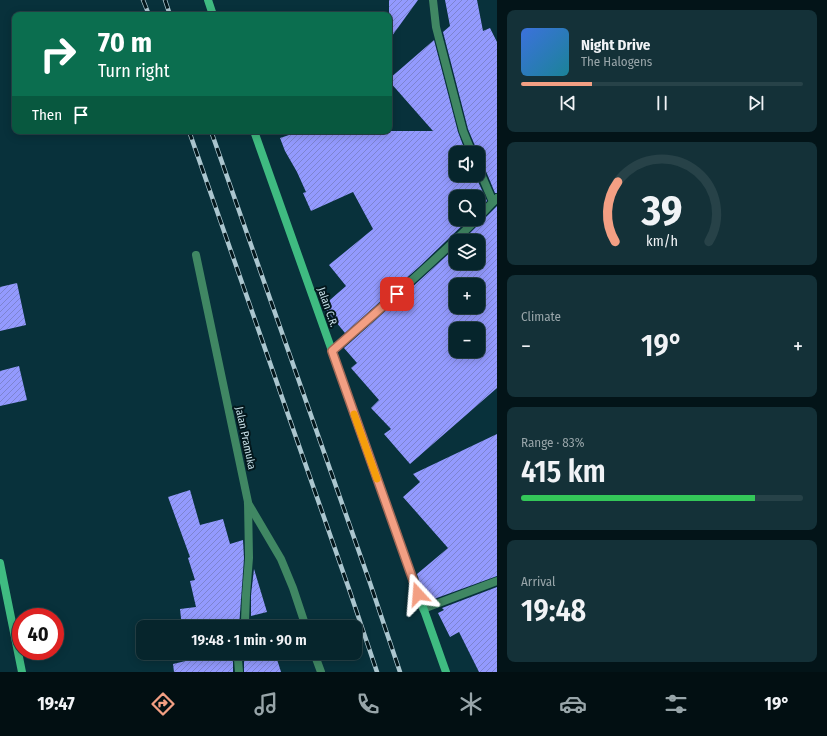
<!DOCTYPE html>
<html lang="en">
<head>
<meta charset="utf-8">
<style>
	:root { --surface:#06252c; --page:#143138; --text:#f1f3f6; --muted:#98a5a9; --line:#274248; --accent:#f39f83 }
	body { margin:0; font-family:"Fira Sans Condensed",sans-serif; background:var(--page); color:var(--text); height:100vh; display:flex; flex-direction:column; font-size:15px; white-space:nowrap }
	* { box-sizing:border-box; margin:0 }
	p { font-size:13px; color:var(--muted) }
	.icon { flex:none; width:22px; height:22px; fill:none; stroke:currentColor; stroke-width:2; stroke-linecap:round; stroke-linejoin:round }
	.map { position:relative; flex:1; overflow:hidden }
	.drawer { display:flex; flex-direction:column; gap:10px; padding:10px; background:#031418; width:330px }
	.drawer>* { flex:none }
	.hud { position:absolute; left:12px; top:12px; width:380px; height:122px; border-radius:8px; box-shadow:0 2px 10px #0003,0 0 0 1px var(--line); background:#0b6e4f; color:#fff; overflow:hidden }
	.controls { position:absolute; left:449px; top:146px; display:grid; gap:8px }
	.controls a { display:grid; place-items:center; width:36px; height:36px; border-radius:8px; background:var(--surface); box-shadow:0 2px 10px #0003,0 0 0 1px var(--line); font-size:20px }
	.speed { position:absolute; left:12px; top:608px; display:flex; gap:8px; font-size:20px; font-weight:700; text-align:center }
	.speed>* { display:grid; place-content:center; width:52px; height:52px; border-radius:50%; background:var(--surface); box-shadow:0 2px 10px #0003,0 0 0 1px var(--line); line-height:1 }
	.speed .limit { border:6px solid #d22; background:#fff; color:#111 }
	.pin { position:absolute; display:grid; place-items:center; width:34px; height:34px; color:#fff; margin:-17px; border-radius:8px; box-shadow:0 2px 6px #0006 }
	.me { position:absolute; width:44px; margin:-22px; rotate:341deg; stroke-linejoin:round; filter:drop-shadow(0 0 3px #0008) }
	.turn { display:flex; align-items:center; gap:14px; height:84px; padding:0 20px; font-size:18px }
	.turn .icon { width:52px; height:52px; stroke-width:2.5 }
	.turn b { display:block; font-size:28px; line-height:34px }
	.then { display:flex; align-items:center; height:38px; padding:0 20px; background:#0003; gap:8px; font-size:15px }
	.big { font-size:30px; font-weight:600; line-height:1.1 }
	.drawer .tile { flex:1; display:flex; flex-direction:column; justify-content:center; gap:6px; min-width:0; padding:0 14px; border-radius:8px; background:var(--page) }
	.drawer .dial { align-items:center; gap:0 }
	.dial svg { height:104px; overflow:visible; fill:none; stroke:var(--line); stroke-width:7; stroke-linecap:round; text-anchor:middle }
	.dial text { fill:var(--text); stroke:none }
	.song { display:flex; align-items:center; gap:12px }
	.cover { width:48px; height:48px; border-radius:6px; background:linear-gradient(135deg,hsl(220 70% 55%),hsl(190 70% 35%)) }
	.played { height:4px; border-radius:2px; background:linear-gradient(90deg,var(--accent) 25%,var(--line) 25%) }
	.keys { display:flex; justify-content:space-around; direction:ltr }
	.heat { display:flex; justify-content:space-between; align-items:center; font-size:22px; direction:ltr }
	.charge { height:6px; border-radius:3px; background:linear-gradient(90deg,#34c759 83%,var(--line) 0) }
	.trip { position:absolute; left:136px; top:620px; width:226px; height:40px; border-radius:8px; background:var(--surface); box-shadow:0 2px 10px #0003,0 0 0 1px var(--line); font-weight:600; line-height:40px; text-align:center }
	.tabs { display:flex; height:64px; justify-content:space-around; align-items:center; background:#020f12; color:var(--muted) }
	.tabs .icon { width:28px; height:28px }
	.tabs .on { color:var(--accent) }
	.tabs b { font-size:18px; color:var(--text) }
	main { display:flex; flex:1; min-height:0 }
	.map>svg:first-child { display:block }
</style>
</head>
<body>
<main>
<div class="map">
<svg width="497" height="672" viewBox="0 0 497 672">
	<defs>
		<pattern id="building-hatch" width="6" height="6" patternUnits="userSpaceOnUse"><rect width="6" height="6" fill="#939afe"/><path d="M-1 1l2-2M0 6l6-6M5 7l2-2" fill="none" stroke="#7d84d0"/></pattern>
	</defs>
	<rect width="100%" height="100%" fill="#08313b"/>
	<g fill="url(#building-hatch)" fill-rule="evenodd">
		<polygon points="389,0 418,0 389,40"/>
		<polygon points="445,0 477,0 483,31 490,28 497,42 497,193 495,193 483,164 481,162 478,162 478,153 468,129 443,32 450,26"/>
		<polygon points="434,40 458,132 466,153 456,153 456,175 475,175 487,201 478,210 478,197 456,197 456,219 469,219 420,266 345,333 323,306 346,286 329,265 373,229 353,192 311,211 303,193 306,192 297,172 285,151 280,138 301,131 433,131 389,81 389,79"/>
		<path d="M497 206V388L410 464 384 434 391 429 371 408 379 400 351 368 357 363 344 348 409 290 456 247V263H478V241H462ZM456 285H478V307H456ZM456 329H478V351H456Z"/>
		<polygon points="17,283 26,325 0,331 0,287"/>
		<polygon points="19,366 27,400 0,406 0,371"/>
		<polygon points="497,434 497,576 434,599 420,583 417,574 448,548 403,497 420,482 413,474"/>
		<polygon points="190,490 200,525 223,519 230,544 243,540 244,558 239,627 182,627 180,609 196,607 190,581 195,580 188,558 190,557 168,497"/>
		<polygon points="254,569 267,612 251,616 251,595"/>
		<polygon points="497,587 497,672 479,672 459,632 450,637 438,613 444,610 442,608"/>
		<polygon points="219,653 233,653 233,672 174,672 173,664"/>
		<polygon points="244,653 275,653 281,672 244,672"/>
	</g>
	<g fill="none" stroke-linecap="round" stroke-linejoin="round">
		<g stroke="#408763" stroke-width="8">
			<polyline points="433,0 436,27 463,131 472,153"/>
			<polyline points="478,167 493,202 497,198"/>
			<polyline points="478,218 493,202"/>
			<polyline points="196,255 248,502 249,558 246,595 245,621 244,627"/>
			<path d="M332 351C381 308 431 265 477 219"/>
			<polyline points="248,503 281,559 293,588 306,627"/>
			<polyline points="423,609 497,581"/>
			<polyline points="239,653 238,659 239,672"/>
			<polyline points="314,653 321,672"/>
		</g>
		<g stroke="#3fbb81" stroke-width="8">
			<polyline points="208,0 213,15"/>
			<polyline points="254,131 446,672"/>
			<polyline points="0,563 22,672"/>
		</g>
		<g stroke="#abc6cf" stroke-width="4.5">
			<g id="rail">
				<polyline points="143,0 149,15"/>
				<polyline points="165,0 170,15"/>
				<polyline points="189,131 349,589 377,672"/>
				<polyline points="211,131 370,583 400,672"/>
			</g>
		</g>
		<use href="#rail" stroke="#03171c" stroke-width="3" stroke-dasharray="9" stroke-linecap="butt"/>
	</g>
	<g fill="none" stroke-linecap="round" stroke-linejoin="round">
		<g stroke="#9e6755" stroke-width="10">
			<polyline id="route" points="397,294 332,351 418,594"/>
		</g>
		<use href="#route" stroke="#f39f83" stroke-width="7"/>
		<polyline stroke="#f59e0b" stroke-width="7" points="354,414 377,479"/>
	</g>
	<g text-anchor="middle" stroke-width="4" stroke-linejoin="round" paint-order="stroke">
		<g font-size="11" fill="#c7e0e8" stroke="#03171c">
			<text transform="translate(328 307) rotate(71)" y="4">Jalan C.R.</text>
			<text transform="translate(246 438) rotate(78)" y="4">Jalan Pramuka</text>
		</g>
	</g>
</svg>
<div class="controls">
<a><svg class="icon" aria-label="sound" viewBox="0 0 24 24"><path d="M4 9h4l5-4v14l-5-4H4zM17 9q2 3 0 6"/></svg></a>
<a><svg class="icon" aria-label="search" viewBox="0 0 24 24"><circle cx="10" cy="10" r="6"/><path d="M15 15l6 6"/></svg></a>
<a><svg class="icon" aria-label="layers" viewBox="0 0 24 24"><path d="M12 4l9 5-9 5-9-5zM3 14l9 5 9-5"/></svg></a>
<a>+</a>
<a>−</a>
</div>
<div class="speed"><div class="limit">40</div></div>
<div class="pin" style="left:397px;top:294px;background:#d93025"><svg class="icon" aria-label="arrive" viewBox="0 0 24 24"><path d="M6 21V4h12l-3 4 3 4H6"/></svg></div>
<svg class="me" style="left:418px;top:594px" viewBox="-20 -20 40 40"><path d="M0-17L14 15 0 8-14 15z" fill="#f39f83" stroke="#fff" stroke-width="4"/></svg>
<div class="trip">19:48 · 1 min · 90 m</div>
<div class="hud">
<div class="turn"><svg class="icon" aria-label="right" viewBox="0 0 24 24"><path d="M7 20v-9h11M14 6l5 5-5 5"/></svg><div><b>70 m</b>Turn right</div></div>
<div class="then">Then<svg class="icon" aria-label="arrive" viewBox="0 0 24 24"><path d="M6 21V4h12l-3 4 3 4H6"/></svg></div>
</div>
</div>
<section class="drawer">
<div class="tile">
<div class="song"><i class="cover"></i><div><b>Night Drive</b><p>The Halogens</p></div></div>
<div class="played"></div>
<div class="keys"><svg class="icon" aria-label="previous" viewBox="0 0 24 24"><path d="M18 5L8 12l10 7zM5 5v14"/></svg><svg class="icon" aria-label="pause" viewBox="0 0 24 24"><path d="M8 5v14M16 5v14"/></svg><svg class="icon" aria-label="next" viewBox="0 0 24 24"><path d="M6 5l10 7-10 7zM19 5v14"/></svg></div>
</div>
<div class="tile dial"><svg viewBox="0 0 100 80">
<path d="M14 69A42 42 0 1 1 86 69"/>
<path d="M14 69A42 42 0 0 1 16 23" stroke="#f39f83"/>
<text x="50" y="56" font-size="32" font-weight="700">39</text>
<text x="50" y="72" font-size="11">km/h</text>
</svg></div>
<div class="tile"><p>Climate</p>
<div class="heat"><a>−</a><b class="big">19°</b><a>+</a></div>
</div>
<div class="tile"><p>Range · 83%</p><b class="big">415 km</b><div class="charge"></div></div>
<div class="tile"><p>Arrival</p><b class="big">19:48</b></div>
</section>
</main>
<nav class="tabs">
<b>19:47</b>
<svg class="icon on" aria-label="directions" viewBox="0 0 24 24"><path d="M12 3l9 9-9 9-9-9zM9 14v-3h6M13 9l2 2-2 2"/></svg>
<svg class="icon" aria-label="music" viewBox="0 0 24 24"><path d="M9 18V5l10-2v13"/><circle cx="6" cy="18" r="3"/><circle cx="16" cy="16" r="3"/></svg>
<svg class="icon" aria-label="phone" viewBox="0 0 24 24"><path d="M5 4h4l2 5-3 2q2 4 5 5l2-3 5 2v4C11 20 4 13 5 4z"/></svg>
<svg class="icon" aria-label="climate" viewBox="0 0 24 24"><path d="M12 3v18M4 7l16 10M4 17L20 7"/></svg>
<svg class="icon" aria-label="car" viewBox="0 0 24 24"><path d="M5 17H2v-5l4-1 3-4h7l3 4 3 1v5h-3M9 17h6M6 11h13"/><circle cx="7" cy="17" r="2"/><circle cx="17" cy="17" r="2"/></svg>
<svg class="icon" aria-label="filters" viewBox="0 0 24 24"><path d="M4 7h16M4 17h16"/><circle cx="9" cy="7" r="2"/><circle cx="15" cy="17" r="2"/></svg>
<b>19°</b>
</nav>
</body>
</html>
